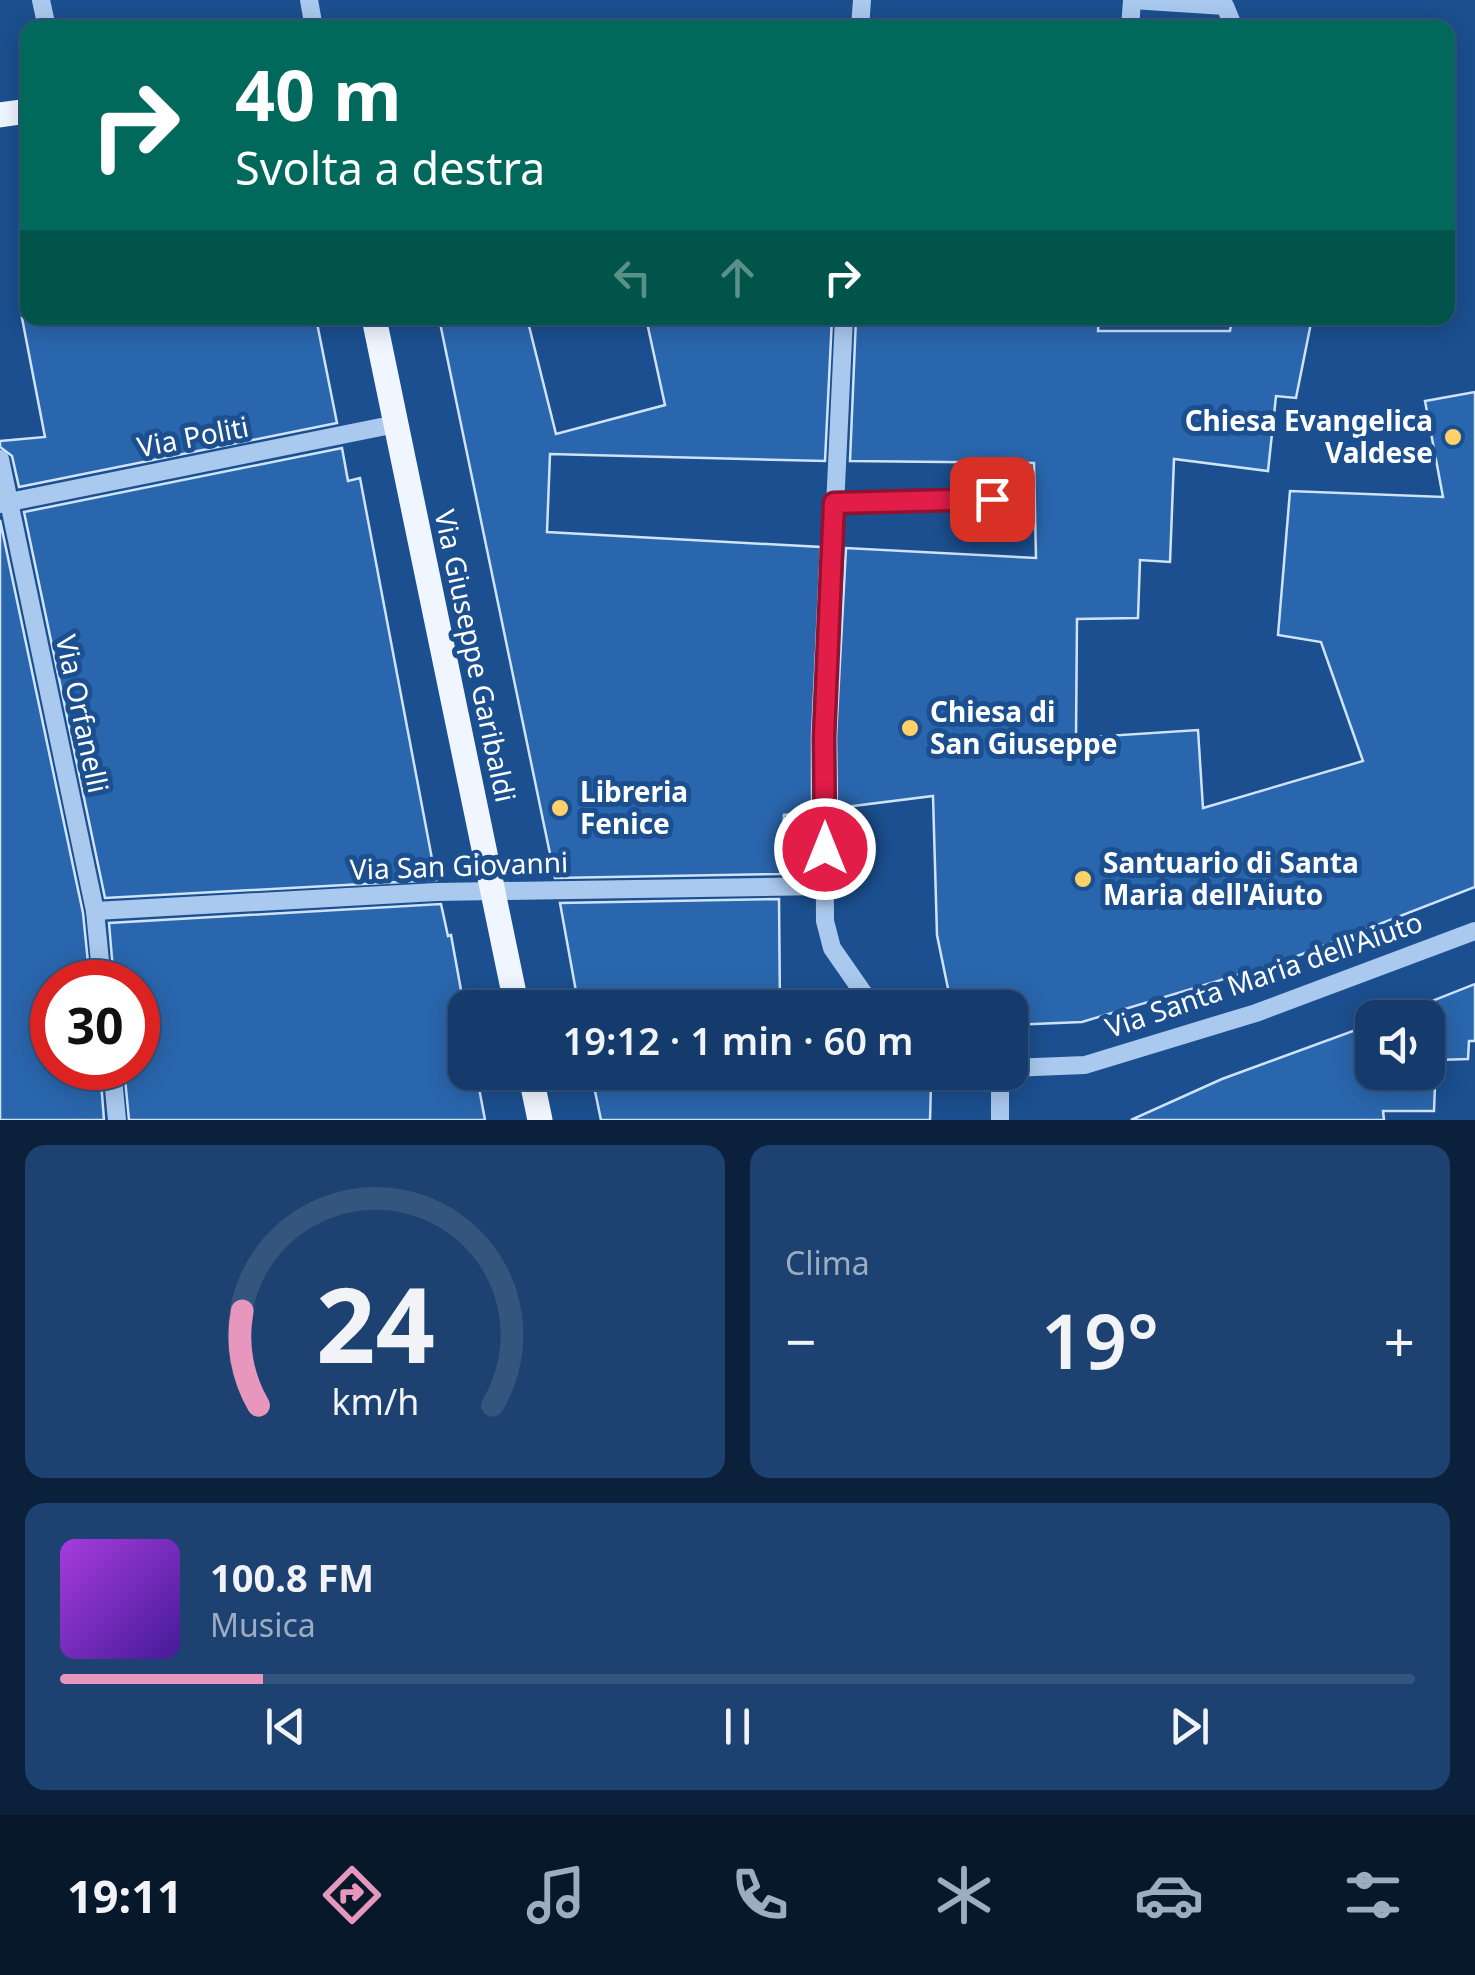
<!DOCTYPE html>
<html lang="it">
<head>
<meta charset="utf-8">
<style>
	:root { --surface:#143b6b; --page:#1d4271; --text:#f1f3f6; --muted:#9dadc1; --line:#33557e; --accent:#e797bd }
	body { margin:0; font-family:"Noto Sans",sans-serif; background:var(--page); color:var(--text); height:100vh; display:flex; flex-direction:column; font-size:38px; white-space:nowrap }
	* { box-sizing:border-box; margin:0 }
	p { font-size:32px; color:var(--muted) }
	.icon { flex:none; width:55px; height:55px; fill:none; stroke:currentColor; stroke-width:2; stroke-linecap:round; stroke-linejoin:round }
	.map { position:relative; height:1120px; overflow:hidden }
	.drawer { display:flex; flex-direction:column; gap:25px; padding:25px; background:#0b203b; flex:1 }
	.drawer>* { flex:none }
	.banner { position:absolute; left:20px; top:20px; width:1435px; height:305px; border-radius:20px; box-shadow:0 5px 25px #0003,0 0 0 2px var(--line); background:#00695c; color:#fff; overflow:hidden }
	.controls { position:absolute; left:1355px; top:1000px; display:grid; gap:20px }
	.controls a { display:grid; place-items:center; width:90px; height:90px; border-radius:20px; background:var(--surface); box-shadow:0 5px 25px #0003,0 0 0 2px var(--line); font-size:50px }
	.speed { position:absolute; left:30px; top:960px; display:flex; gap:20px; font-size:50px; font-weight:700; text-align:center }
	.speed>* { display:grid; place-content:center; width:130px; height:130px; border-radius:50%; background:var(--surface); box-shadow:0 5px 25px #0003,0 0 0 2px var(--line); line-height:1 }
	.speed .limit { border:15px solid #d22; background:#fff; color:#111 }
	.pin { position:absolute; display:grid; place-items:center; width:85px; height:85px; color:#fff; margin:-42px; border-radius:20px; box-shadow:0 5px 15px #0006 }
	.me { position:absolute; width:110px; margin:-55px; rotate:0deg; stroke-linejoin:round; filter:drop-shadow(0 0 8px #0008) }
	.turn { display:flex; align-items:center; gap:35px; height:210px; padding:0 50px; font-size:45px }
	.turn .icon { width:130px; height:130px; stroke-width:2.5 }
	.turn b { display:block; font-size:70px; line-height:85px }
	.lanes { display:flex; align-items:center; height:95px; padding:0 50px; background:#0003; justify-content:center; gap:50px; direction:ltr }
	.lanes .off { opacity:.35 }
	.big { font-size:75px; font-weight:600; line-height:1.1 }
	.drawer .tile { flex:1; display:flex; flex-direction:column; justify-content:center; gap:15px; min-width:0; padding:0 35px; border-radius:20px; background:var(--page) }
	.drawer .dial { align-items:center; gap:0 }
	.dial svg { height:260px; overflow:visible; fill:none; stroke:var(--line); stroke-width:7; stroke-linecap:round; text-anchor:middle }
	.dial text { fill:var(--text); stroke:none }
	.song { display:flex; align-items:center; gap:30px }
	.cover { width:120px; height:120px; border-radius:15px; background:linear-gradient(135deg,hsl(280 70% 55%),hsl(260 70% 35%)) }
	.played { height:10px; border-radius:5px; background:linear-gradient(90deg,var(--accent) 15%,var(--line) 15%) }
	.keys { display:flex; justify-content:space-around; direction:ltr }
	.heat { display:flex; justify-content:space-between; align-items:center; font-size:55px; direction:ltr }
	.drawer .tiles { flex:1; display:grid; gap:25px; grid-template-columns:1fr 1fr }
	.tile:last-child { grid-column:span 2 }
	.trip { position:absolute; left:448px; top:990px; width:580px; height:100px; border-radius:20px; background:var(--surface); box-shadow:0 5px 25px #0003,0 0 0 2px var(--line); font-weight:600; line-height:100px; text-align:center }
	.tabs { display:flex; height:160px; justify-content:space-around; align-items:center; background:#08182b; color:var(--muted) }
	.tabs .icon { width:70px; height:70px }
	.tabs .selected { color:var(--accent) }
	.tabs b { font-size:45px; color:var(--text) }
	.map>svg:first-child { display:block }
</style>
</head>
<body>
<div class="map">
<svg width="1475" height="1120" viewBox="0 0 1475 1120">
	<rect width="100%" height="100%" fill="#1b4f8f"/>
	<g fill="#2a66ad" stroke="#cfe3fa" stroke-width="2.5">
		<polygon points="22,318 316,318 337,423 19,487 12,456 0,447 0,441 45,437"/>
		<polygon points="439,318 527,318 556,434 665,405 646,318 832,318 825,461 550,454 547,532 821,547 812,736 812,812 784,815 780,874 555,878"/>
		<polygon points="856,318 1099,318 1098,331 1230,331 1232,318 1312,318 1296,398 1276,396 1268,471 1174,459 1170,562 1140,560 1138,618 1077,619 1076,738 1198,730 1203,808 1363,761 1321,642 1278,635 1290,491 1443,497 1425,401 1475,392 1475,887 1287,960 1082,1022 1010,1025 1010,1008 952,1008 937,935 933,796 837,808 836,737 846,548 1036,558 1034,463 850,461"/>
		<polygon points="342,448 348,481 360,478 436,880 105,898 24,512"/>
		<polygon points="0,520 83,913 90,982 52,982 52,1068 100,1068 104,1120 0,1120"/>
		<polygon points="779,899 780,1008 579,1008 560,903"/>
		<polygon points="441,904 448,936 451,935 465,1012 465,1072 476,1072 485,1120 129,1120 124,1068 138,1068 138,982 114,982 109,923"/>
		<polygon points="1475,984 1475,1041 1469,1041 1468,1059 1436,1060 1434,1111 1383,1111 1384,1120 1131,1120 1222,1079 1372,1024 1372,1072 1428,1072 1428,1018 1389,1018"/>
		<polygon points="591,1072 778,1072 931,1084 930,1120 601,1120"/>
	</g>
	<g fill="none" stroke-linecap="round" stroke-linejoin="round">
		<g stroke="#a9c9ee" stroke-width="18">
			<polyline points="41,0 47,28"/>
			<polyline points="309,0 314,28"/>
			<polyline points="1132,0 1225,6 1234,28"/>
			<polyline points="860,28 862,0"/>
			<polyline points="1130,28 1132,0"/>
			<polyline points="844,318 824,737 825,921 832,948 864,994 888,1008"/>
			<polyline points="0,459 95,911 102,982"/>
			<polyline points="834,503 992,499"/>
			<polyline points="0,504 396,424"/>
			<polyline points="95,911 436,892 826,886"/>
			<polyline points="112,1068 117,1120"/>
			<polyline points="1010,1068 1085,1065 1256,1013 1475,931"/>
			<polyline points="1000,1072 1000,1120"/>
		</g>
		<g stroke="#f0f6ff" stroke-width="25">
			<polyline points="0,115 28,111"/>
			<polyline points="374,318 517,1008"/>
			<polyline points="530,1072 540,1120"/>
		</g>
	</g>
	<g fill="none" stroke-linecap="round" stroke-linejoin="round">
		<g stroke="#92132f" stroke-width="25">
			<polyline id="route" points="825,849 824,737 834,503 992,499"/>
		</g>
		<use href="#route" stroke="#e11d48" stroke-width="18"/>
	</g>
	<g fill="#ffd166" stroke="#1b4f8f" stroke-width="4">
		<circle cx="1453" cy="437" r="10"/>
		<circle cx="910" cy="728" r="10"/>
		<circle cx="560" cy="808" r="10"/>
		<circle cx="1083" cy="879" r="10"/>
	</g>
	<g text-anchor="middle" stroke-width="10" stroke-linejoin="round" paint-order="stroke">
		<g font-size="28" font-weight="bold" fill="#fff" stroke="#1b4f8f" text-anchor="start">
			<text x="1433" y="431" text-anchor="end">Chiesa Evangelica<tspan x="1433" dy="32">Valdese</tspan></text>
			<text x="930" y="722">Chiesa di<tspan x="930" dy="32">San Giuseppe</tspan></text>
			<text x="580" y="802">Libreria<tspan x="580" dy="32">Fenice</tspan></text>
			<text x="1103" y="873">Santuario di Santa<tspan x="1103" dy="32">Maria dell'Aiuto</tspan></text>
		</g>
		<g font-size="28" fill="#fff" stroke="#1b4f8f">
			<text transform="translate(193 437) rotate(-11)" y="10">Via Politi</text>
			<text transform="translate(475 656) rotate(78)" y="10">Via Giuseppe Garibaldi</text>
			<text transform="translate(82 714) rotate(78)" y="10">Via Orfanelli</text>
			<text transform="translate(459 866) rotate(-2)" y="10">Via San Giovanni</text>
			<text transform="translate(1264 975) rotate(-19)" y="10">Via Santa Maria dell'Aiuto</text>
		</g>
	</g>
</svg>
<div class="controls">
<a><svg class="icon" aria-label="sound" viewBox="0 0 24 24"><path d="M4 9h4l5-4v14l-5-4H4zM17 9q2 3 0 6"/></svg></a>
</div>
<div class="speed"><div class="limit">30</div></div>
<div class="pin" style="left:992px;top:499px;background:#d93025"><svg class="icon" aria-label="arrive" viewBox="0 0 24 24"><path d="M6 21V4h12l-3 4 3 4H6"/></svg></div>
<svg class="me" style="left:825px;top:849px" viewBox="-20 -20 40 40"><circle r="17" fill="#e11d48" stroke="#fff" stroke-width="3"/><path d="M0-11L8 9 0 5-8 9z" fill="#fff"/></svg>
<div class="trip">19:12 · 1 min · 60 m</div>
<div class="banner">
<div class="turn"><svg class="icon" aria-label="right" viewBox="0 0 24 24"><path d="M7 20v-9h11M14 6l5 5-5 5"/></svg><div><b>40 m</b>Svolta a destra</div></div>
<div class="lanes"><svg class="icon off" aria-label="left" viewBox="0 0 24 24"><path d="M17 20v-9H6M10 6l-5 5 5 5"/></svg><svg class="icon off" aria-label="ahead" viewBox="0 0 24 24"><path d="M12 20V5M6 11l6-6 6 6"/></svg><svg class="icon" aria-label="right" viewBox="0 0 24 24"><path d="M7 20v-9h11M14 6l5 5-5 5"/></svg></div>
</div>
</div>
<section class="drawer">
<div class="tiles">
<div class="tile dial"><svg viewBox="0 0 100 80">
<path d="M14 69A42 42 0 1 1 86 69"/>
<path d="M14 69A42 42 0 0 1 9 40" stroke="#e797bd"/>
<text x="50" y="56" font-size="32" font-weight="700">24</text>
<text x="50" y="72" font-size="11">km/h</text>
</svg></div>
<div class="tile"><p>Clima</p>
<div class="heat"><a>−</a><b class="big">19°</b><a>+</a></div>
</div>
<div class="tile">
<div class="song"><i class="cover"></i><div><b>100.8 FM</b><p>Musica</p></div></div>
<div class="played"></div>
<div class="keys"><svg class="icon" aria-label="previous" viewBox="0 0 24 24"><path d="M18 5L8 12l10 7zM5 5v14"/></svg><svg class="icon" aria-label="pause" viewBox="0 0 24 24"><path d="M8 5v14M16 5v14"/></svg><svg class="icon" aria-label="next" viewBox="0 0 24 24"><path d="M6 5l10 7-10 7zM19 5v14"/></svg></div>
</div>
</div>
</section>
<nav class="tabs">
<b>19:11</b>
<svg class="icon selected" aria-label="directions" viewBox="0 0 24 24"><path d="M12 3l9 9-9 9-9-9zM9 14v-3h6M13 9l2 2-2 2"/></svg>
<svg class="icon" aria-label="music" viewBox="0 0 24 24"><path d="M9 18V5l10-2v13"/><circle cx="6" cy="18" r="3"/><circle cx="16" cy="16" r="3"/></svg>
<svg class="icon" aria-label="phone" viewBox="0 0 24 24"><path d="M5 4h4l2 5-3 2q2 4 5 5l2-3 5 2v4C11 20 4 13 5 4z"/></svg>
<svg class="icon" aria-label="climate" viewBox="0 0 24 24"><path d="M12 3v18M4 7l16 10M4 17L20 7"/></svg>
<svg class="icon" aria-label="car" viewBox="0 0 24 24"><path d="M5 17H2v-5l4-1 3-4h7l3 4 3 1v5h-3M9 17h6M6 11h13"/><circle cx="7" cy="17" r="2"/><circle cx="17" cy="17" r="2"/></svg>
<svg class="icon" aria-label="filters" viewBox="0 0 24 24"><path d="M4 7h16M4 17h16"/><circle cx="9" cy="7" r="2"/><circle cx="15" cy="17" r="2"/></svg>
</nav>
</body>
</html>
